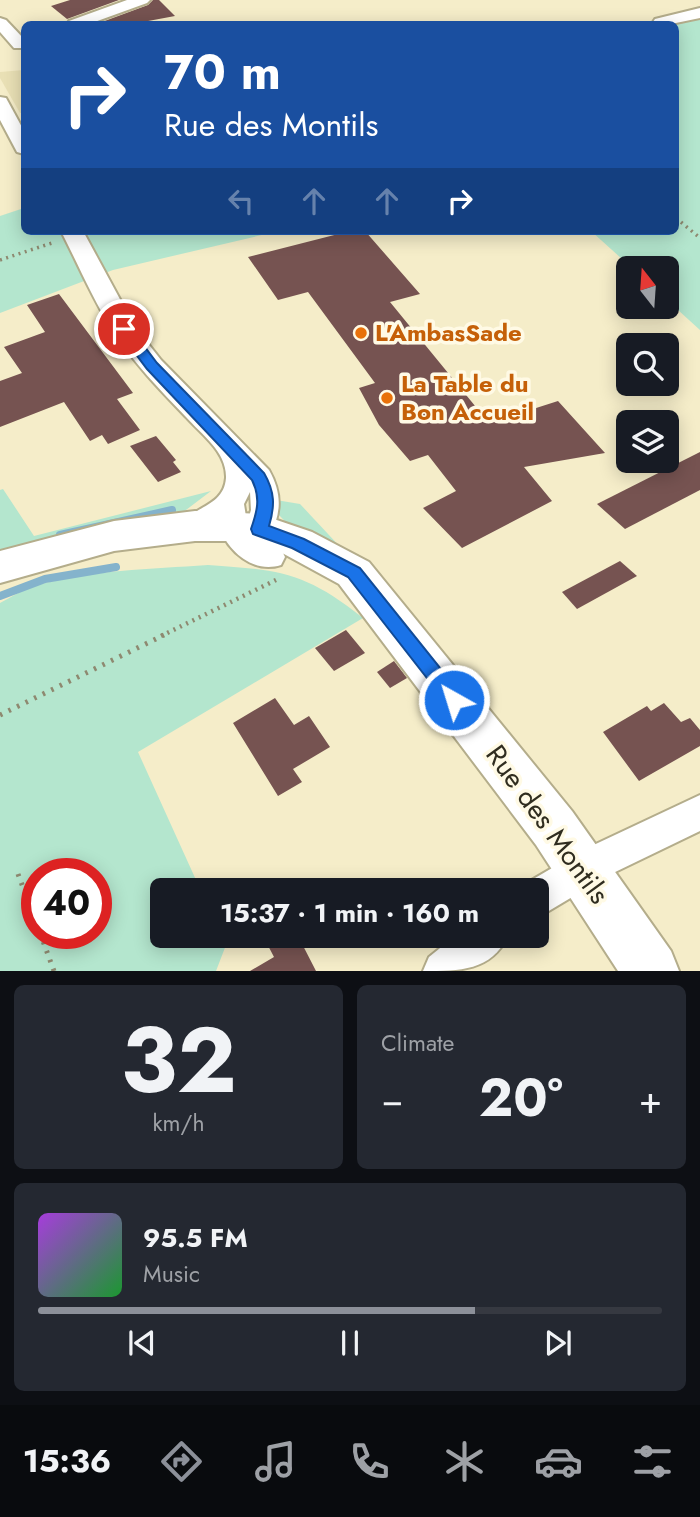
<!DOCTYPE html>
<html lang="en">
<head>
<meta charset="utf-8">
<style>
	:root { --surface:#171b24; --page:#242831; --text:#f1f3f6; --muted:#9ea1a6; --line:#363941; --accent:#8c9099 }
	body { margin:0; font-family:Jost,sans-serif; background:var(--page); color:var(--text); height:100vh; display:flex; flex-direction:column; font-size:26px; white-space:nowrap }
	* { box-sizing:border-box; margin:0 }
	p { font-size:23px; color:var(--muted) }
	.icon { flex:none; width:38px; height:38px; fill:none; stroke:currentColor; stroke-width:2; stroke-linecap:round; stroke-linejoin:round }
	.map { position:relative; height:971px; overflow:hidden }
	.side { display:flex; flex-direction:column; gap:14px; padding:14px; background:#0d0f14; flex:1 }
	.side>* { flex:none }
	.guide { position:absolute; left:21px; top:21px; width:658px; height:214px; border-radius:10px; box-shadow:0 4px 18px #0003; background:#1a4fa0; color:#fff; overflow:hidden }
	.needle { width:46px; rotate:343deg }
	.tools { position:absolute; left:616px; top:256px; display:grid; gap:14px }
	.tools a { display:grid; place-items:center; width:63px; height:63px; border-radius:10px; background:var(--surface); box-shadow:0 4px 18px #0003; font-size:35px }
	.speed { position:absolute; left:21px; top:858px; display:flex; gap:14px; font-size:35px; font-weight:700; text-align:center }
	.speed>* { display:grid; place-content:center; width:91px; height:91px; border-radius:50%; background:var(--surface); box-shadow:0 4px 18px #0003; line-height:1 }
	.speed .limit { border:10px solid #d22; background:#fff; color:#111 }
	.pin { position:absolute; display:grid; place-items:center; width:60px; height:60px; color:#fff; margin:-30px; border:4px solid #fff; border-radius:50%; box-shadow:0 2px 7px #0007 }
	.me { position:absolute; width:77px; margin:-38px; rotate:321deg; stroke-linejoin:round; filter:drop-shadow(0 0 5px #0008) }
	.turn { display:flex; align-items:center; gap:24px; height:147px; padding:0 28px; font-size:32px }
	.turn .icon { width:91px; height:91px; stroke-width:2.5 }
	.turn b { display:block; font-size:49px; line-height:60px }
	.lanes { display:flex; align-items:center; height:66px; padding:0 28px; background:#0003; justify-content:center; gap:35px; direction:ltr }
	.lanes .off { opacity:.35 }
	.big { font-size:52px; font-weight:700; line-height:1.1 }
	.side .tile { flex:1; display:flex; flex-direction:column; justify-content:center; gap:10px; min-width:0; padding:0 24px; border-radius:10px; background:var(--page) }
	.side .dial { align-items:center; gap:0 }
	.dial b { font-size:91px; line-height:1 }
	.song { display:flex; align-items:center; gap:21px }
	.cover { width:84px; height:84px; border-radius:10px; background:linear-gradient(135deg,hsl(280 70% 55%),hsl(130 70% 35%)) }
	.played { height:7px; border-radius:4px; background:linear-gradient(90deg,var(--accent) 70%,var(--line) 70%) }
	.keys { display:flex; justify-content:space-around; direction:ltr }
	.heat { display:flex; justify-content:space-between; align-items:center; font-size:38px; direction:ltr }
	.side .tiles { flex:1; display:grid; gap:14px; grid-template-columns:1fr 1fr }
	.tile:last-child { grid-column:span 2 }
	.trip { position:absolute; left:150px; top:878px; width:399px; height:70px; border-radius:10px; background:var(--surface); box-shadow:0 4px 18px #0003; font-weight:700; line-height:70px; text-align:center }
	.dock { display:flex; height:112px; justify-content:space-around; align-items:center; background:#090b0e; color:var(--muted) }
	.dock .icon { width:49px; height:49px }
	.dock .selected { color:var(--accent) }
	.dock b { font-size:32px; color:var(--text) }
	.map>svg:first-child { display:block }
</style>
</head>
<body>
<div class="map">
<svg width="700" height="971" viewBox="0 0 700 971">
	<rect width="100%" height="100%" fill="#f5edc9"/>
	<polygon fill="#e9e0b5" points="24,70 24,112 20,113 0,78 0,72"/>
	<g fill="#b4e6ce" fill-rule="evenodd">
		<polygon points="700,16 700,330 667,300 667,268 632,268 591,231 676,231 676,24 659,24"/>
		<polygon points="24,208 24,231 279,231 113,270 0,313 0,216"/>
		<polygon points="3,489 34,536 211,491 182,513 0,556 0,490"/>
		<polygon points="276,500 300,504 357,565 293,530 279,515"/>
		<path d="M208 565C280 570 305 572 363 618L138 752 201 891H163V936H222L226 945 216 971H0V603C11 597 23 590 34 586 90 570 151 569 208 565ZM96 873V933H37V873Z"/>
	</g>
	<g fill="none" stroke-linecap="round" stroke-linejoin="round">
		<g stroke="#84b3cc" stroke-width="8">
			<polyline points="60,535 172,510"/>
			<polyline points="0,596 45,579 116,567"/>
		</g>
	</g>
	<g fill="#765351">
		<polygon points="70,0 119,0 67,19 51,6"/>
		<polygon points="153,0 159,0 175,16 132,24 104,24 102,22 148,5"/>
		<polygon points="350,231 365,231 420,294 390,302 489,423 558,401 605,453 524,467 552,501 462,548 423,508 456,491 428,455 410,461 379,425 359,388 375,383 308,292 278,300 248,257"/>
		<polygon points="59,294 133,393 117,399 140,430 108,444 102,435 90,441 64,402 0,427 0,381 22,373 4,347 45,332 27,305"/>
		<polygon points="156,436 176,460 173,462 181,472 158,482 130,446"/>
		<polygon points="700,452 700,490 625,529 597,504"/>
		<polygon points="620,561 637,576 577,609 562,592"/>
		<polygon points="346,630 365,653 334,671 315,648"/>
		<polygon points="394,661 407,678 390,688 377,672"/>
		<polygon points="275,698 294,725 309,716 330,747 293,769 302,782 278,796 233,723"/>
		<polygon points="664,703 681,722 690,718 700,730 700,746 639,781 603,732 647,706 651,711"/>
		<polygon points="263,936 298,936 316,971 250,971 274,957"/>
	</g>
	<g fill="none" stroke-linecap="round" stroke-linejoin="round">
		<g stroke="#b4ad8b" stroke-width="4">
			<g id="street">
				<polygon points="127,0 150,0 147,3 89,24 67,24 69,21"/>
				<polygon points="700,8 700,18 671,24 655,24 653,22 655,19"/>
				<polygon points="0,18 6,20 24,39 24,48 14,48 0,32"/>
				<polygon points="0,97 6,98 24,131 24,154 17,152 0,120"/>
				<path d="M61 231H83L135 327 161 360 269 470C282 493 282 513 269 537L260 540 281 549 285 557 281 565C253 574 228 551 219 527L195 537 185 534 180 526C192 506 224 507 226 478 227 452 202 435 186 417 160 390 134 363 113 331 93 300 78 264 61 231ZM250 492 251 510 247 523 244 504Z"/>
				<polygon points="700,795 700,831 609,875 537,918 537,891 521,891 523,885 583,850"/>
				<path d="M455 936H508C491 971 460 971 423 971L429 957Z"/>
			</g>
		</g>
		<g stroke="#b4ad8b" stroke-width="4">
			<polygon id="secondary" points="195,511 259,514 312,532 369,562 572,811 671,951 679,971 618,971 536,845 339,584 284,554 256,544 233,541 195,541 114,551 0,583 0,551 114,521"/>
		</g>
		<g stroke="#8e8970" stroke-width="3.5" stroke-dasharray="2 4.5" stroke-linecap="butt">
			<polyline points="676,218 700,238"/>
			<polyline points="0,260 52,243"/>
		</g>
		<polyline stroke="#8e8970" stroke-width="4.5" stroke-dasharray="2 5" stroke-linecap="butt" points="161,636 276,580"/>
		<g stroke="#8e8970" stroke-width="5" stroke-dasharray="2.5 7" stroke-linecap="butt">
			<polyline points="0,715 164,635"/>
			<polyline points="18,874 37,925"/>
			<polyline points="40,933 54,971"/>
		</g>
		<use href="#street" fill="#fff" fill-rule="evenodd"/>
		<use href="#secondary" fill="#fff" fill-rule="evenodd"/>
	</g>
	<path fill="#1a73e8" stroke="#114b97" stroke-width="2" d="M124 325 129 326 157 363 264 473C275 492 275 506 269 526L304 539 360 568 461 694 464 700 461 705 454 708 448 705 348 577 292 548 253 534 251 529C257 512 261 498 252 480L147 369 117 329Z"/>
	<g fill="#e8710a" stroke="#fffae5" stroke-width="2.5">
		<circle cx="361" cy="333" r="7"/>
		<circle cx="387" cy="398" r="7"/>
	</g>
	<g text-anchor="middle" stroke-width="7" stroke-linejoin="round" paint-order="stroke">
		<g font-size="24" font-weight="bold" fill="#c56008" stroke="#fffae5" text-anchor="start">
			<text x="375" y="341">L'AmbasSade</text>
			<text x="401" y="392">La Table du<tspan x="401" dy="28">Bon Accueil</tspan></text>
		</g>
		<g font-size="28" fill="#302d1f" stroke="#fffae5">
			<text transform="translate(548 824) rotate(54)" y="10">Rue des Montils</text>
		</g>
	</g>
</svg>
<div class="tools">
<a><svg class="needle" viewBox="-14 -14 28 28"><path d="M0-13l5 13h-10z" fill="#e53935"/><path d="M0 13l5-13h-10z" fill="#9ea1a6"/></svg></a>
<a><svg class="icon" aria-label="search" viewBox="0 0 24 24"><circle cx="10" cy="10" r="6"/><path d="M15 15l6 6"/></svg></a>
<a><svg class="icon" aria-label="layers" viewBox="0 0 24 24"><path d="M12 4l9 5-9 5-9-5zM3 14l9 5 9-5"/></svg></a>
</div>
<div class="speed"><div class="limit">40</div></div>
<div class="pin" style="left:124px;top:329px;background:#d93025"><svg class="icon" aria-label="arrive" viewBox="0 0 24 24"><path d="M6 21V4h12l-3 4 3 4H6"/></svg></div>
<svg class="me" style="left:454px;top:700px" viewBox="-20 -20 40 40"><circle r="17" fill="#1a73e8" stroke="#fff" stroke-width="3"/><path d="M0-11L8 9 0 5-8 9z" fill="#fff"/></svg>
<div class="trip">15:37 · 1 min · 160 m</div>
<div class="guide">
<div class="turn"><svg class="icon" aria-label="right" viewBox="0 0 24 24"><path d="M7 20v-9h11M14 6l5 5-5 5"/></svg><div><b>70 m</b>Rue des Montils</div></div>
<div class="lanes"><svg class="icon off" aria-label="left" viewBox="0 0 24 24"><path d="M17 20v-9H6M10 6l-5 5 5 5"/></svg><svg class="icon off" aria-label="ahead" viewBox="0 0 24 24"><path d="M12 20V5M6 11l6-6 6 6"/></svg><svg class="icon off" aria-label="ahead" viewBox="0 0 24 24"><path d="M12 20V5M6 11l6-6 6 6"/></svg><svg class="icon" aria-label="right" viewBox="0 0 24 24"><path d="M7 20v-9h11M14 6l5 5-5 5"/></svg></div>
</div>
</div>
<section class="side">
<div class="tiles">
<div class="tile dial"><b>32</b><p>km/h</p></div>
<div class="tile"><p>Climate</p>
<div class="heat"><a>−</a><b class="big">20°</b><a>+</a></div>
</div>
<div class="tile">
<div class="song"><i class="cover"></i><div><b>95.5 FM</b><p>Music</p></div></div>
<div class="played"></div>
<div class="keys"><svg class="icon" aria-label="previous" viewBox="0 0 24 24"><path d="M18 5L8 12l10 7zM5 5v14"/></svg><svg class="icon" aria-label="pause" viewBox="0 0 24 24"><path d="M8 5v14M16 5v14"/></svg><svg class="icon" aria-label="next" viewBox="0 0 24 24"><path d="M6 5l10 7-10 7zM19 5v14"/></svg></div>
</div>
</div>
</section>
<nav class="dock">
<b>15:36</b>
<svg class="icon selected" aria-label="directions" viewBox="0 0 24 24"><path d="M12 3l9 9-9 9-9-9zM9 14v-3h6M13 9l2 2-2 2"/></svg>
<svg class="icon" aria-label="music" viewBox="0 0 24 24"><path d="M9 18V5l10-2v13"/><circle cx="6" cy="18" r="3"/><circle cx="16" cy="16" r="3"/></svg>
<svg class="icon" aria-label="phone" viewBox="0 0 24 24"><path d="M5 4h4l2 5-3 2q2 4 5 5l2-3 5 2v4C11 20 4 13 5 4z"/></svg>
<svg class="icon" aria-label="climate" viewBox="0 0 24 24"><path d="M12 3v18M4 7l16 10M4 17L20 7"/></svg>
<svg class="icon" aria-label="car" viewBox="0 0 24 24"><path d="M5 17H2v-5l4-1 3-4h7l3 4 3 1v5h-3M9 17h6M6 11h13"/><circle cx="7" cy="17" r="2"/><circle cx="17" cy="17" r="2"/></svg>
<svg class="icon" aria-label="filters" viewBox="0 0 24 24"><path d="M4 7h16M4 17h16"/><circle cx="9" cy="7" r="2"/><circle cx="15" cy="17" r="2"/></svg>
</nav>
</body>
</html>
